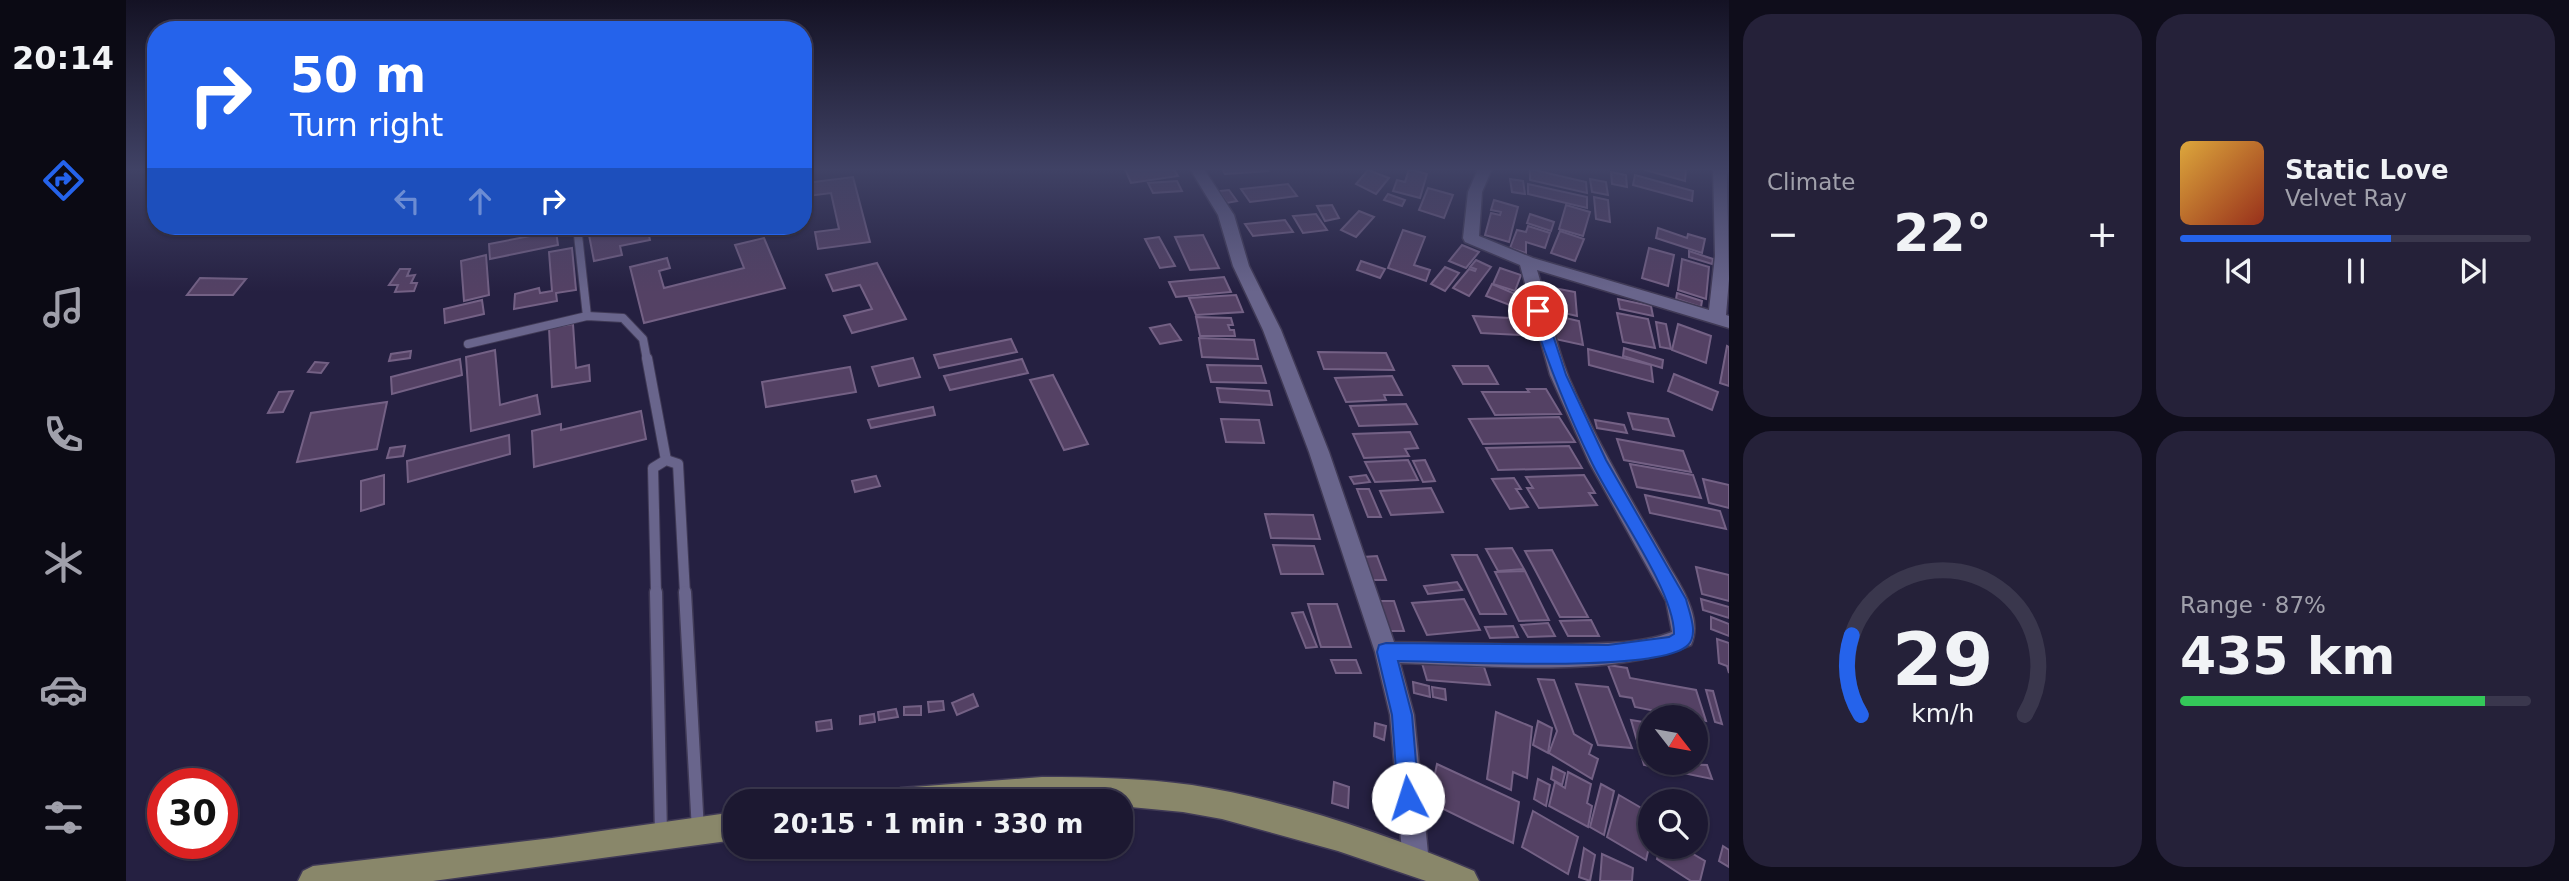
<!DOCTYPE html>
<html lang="en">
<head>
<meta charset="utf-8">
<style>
	:root { --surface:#1c1831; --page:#252139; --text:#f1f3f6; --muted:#a0a0ab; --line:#3a374d; --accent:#2563eb }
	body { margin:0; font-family:"DejaVu Sans",sans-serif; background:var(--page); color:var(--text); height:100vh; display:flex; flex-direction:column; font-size:26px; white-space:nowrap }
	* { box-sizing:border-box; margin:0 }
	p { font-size:23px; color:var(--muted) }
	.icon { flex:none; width:38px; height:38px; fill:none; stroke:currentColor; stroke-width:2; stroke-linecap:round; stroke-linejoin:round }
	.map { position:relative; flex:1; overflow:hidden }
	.drawer { display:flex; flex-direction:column; gap:14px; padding:14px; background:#0f0d1b; width:840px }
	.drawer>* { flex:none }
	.guide { position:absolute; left:21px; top:21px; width:665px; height:214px; border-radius:28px; box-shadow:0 2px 5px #0004,0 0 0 2px var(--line); background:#2563eb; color:#fff; overflow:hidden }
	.needle { width:46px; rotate:121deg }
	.controls { position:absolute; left:1512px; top:705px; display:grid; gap:14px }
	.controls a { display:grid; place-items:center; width:70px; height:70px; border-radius:50%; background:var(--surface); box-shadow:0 2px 5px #0004,0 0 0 2px var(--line); font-size:35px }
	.speed { position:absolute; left:21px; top:768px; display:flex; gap:14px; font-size:35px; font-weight:700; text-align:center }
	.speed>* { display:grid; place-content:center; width:91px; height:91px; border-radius:50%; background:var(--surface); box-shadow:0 2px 5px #0004,0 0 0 2px var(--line); line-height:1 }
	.speed .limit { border:10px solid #d22; background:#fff; color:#111 }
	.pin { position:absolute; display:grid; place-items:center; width:60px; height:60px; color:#fff; margin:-30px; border:4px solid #fff; border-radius:50%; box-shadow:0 2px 7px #0007 }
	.me { position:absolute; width:77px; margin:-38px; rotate:355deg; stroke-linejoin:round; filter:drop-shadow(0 0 5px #0008) }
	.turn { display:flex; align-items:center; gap:24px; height:147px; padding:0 28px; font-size:32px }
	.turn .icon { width:91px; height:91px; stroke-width:2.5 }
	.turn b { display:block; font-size:49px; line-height:60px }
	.lanes { display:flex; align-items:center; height:66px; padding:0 28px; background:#0003; justify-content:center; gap:35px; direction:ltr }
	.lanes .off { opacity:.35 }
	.big { font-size:52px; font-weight:600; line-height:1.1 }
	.drawer .tile { flex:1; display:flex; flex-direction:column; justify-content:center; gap:10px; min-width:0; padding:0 24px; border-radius:28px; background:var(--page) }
	.drawer .dial { align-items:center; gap:0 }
	.dial svg { height:182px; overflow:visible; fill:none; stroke:var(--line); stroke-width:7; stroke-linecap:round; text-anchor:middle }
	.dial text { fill:var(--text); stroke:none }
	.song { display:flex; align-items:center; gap:21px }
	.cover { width:84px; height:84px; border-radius:10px; background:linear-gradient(135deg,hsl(40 70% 55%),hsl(10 70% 35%)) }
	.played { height:7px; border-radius:4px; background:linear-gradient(90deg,var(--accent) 60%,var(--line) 60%) }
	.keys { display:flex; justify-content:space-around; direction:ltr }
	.heat { display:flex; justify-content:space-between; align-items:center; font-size:38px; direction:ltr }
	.charge { height:10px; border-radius:5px; background:linear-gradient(90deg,#34c759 87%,var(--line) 0) }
	.drawer .tiles { flex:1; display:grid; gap:14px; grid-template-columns:repeat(2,1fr) }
	.trip { position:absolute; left:597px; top:789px; width:410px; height:70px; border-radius:28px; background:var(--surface); box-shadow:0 2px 5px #0004,0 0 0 2px var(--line); font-weight:600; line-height:70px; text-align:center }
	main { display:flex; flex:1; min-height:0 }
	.tab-bar { display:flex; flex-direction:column; width:126px; justify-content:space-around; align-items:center; background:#0b0a14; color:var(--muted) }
	.tab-bar .icon { width:49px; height:49px }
	.tab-bar .selected { color:var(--accent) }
	.tab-bar b { font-size:32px; color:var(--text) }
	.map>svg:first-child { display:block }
</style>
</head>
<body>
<main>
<nav class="tab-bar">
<b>20:14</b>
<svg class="icon selected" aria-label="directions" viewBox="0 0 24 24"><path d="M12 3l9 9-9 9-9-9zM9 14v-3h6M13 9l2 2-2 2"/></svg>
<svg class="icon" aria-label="music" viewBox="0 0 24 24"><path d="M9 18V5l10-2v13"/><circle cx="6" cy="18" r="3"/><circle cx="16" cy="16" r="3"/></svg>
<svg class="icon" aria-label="phone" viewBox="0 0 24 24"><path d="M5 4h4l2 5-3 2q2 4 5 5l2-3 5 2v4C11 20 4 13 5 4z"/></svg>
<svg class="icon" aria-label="climate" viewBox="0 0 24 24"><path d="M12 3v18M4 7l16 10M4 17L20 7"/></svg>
<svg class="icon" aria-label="car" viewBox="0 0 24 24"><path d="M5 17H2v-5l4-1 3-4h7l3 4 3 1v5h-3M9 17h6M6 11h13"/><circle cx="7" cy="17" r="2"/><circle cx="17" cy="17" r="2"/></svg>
<svg class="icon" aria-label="filters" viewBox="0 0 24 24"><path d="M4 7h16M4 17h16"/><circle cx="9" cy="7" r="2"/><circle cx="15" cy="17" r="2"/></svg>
</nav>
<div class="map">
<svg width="1603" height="881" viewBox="0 0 1603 881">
	<rect width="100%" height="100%" fill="#252041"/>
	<g fill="#544164" stroke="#746185" stroke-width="2">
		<polygon points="999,169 1048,169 1052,176 1005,183"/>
		<polygon points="1096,169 1141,169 1142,171 1099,174"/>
		<polygon points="1283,169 1301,174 1294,198 1267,191 1271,180 1279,182"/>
		<polygon points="1404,169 1460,182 1461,193 1404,180"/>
		<polygon points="1519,169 1560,169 1559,181 1519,170"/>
		<polygon points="1242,170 1263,178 1250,194 1230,184"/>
		<polygon points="1485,172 1500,175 1501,187 1486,184"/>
		<polygon points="1509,175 1567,191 1566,201 1507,185"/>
		<polygon points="727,177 744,242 692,249 689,232 713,229 705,193 682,196 679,183"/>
		<polygon points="1384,179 1397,181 1399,194 1386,192"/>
		<polygon points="1464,179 1480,182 1482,195 1466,192"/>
		<polygon points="1051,181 1056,191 1027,193 1022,183"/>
		<polygon points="1162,184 1171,196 1124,202 1115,189"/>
		<polygon points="1402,184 1461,197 1461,208 1402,194"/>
		<polygon points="1302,188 1327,195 1318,218 1293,210"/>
		<polygon points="1103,190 1111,201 1101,203 1093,191"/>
		<polygon points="1262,194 1279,200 1276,206 1258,200"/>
		<polygon points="1468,197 1482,200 1484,222 1470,219"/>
		<polygon points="1368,200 1392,207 1383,242 1359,235 1365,213 1374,215 1375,212 1365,210"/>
		<polygon points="1206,205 1213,218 1199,221 1191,206"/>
		<polygon points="1440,205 1464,212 1457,236 1433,229"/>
		<polygon points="1233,211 1248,217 1230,237 1215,230"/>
		<polygon points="1190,214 1201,230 1177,233 1167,216"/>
		<polygon points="1404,214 1428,222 1425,231 1401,223"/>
		<polygon points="1159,220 1167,232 1127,236 1119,224"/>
		<polygon points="1402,226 1424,233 1419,248 1400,242 1400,253 1384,248 1391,230 1400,232"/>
		<polygon points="521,227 524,240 494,246 496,255 468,261 463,235"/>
		<polygon points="1532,228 1561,238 1562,234 1579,239 1576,253 1530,238"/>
		<polygon points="1277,230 1299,237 1288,265 1304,270 1300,281 1262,268"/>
		<polygon points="430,231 432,245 364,259 363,244"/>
		<polygon points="1434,231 1458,239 1449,261 1425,253"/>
		<polygon points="1077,235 1093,268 1064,270 1049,237"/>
		<polygon points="1033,237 1049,266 1034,268 1019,239"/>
		<polygon points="638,238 659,288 518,323 504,267 541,258 544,268 533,271 538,288 618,268 609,245"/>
		<polygon points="1336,245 1353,252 1340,268 1323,261"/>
		<polygon points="446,248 450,290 430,293 431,301 388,309 389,294 413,288 414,293 426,291 423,252"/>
		<polygon points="1523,248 1548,255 1542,286 1516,278"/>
		<polygon points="1563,251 1587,259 1586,264 1563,257"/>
		<polygon points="360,255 363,295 338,301 335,261"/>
		<polygon points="1556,259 1583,267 1580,299 1552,290"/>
		<polygon points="1350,260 1365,267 1343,296 1327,288 1343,269 1349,271 1350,269 1344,267"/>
		<polygon points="1235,261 1259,269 1254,278 1231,270"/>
		<polygon points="751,263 780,319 726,333 718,316 746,309 734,285 707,291 700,275"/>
		<polygon points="1319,267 1333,273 1319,291 1305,284"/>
		<polygon points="1374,268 1395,275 1389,291 1367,284"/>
		<polygon points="274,269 284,269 281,276 289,275 285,283 291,283 288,291 269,292 272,285 263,285"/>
		<polygon points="1098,277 1105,292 1050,297 1043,282"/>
		<polygon points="74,278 120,279 107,295 61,295"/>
		<polygon points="1366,284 1394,296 1389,307 1360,296"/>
		<polygon points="1428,288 1449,292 1451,316 1429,311"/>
		<polygon points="1551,293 1576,301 1575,307 1550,299"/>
		<polygon points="1110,295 1117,312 1070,315 1063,298"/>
		<polygon points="1492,299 1525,306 1527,316 1494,309"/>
		<polygon points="356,300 358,314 319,323 318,309"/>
		<polygon points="1491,313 1522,319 1529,348 1497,342"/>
		<polygon points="1426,315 1453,321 1457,345 1429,339"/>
		<polygon points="1347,316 1384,318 1393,335 1355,333"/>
		<polygon points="1070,317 1105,318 1107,325 1102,325 1104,330 1108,330 1109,336 1074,336"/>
		<polygon points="1530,322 1540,324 1545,349 1534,347"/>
		<polygon points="447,324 450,368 463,365 464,381 426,387 423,328"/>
		<polygon points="1044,324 1055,340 1034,344 1024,328"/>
		<polygon points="1552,324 1585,336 1580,363 1546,350"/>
		<polygon points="1073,338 1128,340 1132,359 1076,357"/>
		<polygon points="885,339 891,352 813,368 808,355"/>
		<polygon points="1601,346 1603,347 1603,386 1594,383"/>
		<polygon points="1498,348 1537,360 1536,368 1497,356"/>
		<polygon points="1462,349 1525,365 1527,382 1463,365"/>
		<polygon points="369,350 374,405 411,395 414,414 345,431 340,357"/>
		<polygon points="285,351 284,358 263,361 265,354"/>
		<polygon points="1192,352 1260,353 1268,370 1198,369"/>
		<polygon points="787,358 794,377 753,386 746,367"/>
		<polygon points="334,359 336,375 266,394 265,377"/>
		<polygon points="896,359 902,373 824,390 818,376"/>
		<polygon points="189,362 202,363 195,373 182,372"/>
		<polygon points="1081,365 1135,366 1140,383 1085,382"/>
		<polygon points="1327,366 1362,366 1372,384 1337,384"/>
		<polygon points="724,367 730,392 640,407 636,382"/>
		<polygon points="1548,374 1592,392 1586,410 1542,391"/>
		<polygon points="927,375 962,444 938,450 904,380"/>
		<polygon points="1266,376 1276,395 1258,395 1260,400 1220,402 1209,378"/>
		<polygon points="1091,388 1143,391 1146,405 1094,402"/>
		<polygon points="1401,389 1420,389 1435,414 1369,415 1356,392 1403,392"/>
		<polygon points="167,391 157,412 142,413 153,392"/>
		<polygon points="261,402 251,449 171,462 185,413"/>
		<polygon points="1280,404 1291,424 1233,426 1224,406"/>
		<polygon points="807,407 809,415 745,428 742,420"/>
		<polygon points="515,411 520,439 408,467 406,431 435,424 435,430"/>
		<polygon points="1502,413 1542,419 1548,436 1507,429"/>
		<polygon points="1433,417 1449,442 1357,444 1343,419"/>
		<polygon points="1095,419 1133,420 1138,443 1100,442"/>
		<polygon points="1469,420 1498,425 1501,433 1471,428"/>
		<polygon points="1284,432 1292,448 1279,449 1283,456 1238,458 1227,434"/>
		<polygon points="383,435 384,454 282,482 281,461"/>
		<polygon points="1491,439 1557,451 1565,472 1498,460"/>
		<polygon points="279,446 277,456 261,458 264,448"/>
		<polygon points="1443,446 1456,468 1372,470 1360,448"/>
		<polygon points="1282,460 1292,480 1249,482 1239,462"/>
		<polygon points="1299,460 1309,481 1297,482 1287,461"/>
		<polygon points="1504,464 1567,475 1575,498 1511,487"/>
		<polygon points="258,475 258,504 235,511 235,481"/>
		<polygon points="1240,475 1244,482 1228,484 1224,477"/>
		<polygon points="1458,475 1469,493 1463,493 1471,505 1413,508 1401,488 1407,488 1400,477"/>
		<polygon points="750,476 754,486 729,492 726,481"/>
		<polygon points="1388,478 1395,489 1390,489 1402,507 1384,509 1366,479"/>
		<polygon points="1577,479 1603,485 1603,508 1583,503"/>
		<polygon points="1305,488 1317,512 1265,515 1254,491"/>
		<polygon points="1231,489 1243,489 1255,517 1242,517"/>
		<polygon points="1519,495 1594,511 1600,529 1524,513"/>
		<polygon points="1139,514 1187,515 1194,539 1145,538"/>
		<polygon points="1147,545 1188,546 1197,574 1155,574"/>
		<polygon points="1386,548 1398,569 1372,571 1360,549"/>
		<polygon points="1426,550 1462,617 1434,617 1399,551"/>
		<polygon points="1326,555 1351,555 1380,614 1354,614"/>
		<polygon points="1251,556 1260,580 1246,580 1237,557"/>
		<polygon points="1570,567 1603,575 1603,601 1576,594"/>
		<polygon points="1399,571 1423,620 1393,621 1369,572"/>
		<polygon points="1331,582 1336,590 1302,594 1298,586"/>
		<polygon points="1338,599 1354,630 1301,635 1286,603"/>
		<polygon points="1575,599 1603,607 1603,618 1577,610"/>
		<polygon points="1254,601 1268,601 1278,631 1264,631"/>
		<polygon points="1182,604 1211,604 1225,647 1195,647"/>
		<polygon points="1177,612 1191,647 1180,648 1166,613"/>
		<polygon points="1585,617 1603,624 1603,636 1585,629"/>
		<polygon points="1465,620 1473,636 1442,636 1434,621"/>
		<polygon points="1422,623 1429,636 1402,637 1395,625"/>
		<polygon points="1387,626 1392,637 1364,638 1359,627"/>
		<polygon points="1591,639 1603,643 1603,673 1601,666 1593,663"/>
		<polygon points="1205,660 1230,660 1235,673 1210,673"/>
		<polygon points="1296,663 1358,667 1364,685 1301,680"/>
		<polygon points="1482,665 1501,668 1504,678 1570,690 1580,721 1509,707 1506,698 1494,696"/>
		<polygon points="1412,679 1428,680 1448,734 1466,745 1463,754 1472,759 1466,779 1423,753 1431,731"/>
		<polygon points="1287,682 1303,686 1304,697 1288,693"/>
		<polygon points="1450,684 1482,687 1506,748 1472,745"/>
		<polygon points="1306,687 1319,689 1320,700 1307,697"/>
		<polygon points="1580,690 1587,691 1596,724 1589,722"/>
		<polygon points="847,694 852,706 831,715 826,703"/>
		<polygon points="817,701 818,710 803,712 802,702"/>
		<polygon points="795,706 795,715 778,715 778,707"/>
		<polygon points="770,709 772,717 753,720 752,712"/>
		<polygon points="1370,712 1406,727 1401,778 1387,772 1385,790 1361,779"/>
		<polygon points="748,714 749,722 734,724 734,716"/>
		<polygon points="705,720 706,729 691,731 690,722"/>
		<polygon points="1505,720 1524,723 1524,763 1581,765 1586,779 1518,765"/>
		<polygon points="1412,721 1426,728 1422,753 1407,745"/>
		<polygon points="1249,723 1260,726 1258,740 1248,736"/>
		<polygon points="1311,764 1393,802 1387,843 1303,802"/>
		<polygon points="1427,767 1439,773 1436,785 1425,779"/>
		<polygon points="1442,772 1465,784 1461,803 1466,806 1462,827 1423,806 1429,782 1439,788"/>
		<polygon points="1412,779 1424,785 1420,806 1408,799"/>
		<polygon points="1208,782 1223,787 1222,808 1206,803"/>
		<polygon points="1475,784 1488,791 1478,835 1464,827"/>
		<polygon points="1493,795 1524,813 1524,843 1520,860 1481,837"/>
		<polygon points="1407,811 1452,837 1442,874 1396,847"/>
		<polygon points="1597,846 1603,850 1603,867 1593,861"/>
		<polygon points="1534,847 1555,847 1579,861 1574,881 1565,881 1531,859"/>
		<polygon points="1458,848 1469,855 1464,881 1453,877"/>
		<polygon points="1476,854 1507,868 1506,881 1474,881"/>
	</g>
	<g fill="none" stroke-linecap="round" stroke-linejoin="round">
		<g stroke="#403a56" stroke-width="10">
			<g id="lane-far2">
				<polyline points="451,226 461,316"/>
				<polyline points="342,344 461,316 497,318 517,339 521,360"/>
			</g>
		</g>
		<g stroke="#403a56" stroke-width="12">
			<g id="lane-far1">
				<polyline points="521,358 540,460"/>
				<polyline points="530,594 527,468 540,460 552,464 559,594"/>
			</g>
		</g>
		<g stroke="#403a56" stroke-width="15">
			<g id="lane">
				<polyline points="530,592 535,835"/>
				<polyline points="559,592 572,831"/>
			</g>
		</g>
		<g stroke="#403a56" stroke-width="3">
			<path id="street" d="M1064 169H1078L1108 215 1123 266 1155 330 1203 452 1268 642C1327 643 1386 645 1445 644 1478 643 1515 644 1546 632L1540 601 1463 462 1424 375 1394 265 1339 242 1337 238 1342 192 1352 169H1366L1356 192 1353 236 1407 258 1583 310 1589 256 1587 169H1601L1603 279 1600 315 1603 316V328L1411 270C1422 305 1429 344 1443 378 1472 445 1510 508 1546 571 1559 592 1576 621 1565 645 1482 679 1364 665 1274 663L1288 715 1303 863 1299 872 1290 876 1281 872 1277 863 1264 715 1249 652 1183 452 1137 330 1107 266 1092 215Z"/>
		</g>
		<g stroke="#403a56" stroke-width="3">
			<g id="primary">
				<path d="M916 777C966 777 1016 778 1066 785 1160 800 1261 834 1348 871L1353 881H1300L1212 851 1096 819 1057 812 994 806V802H761L765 792 775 788Z"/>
				<polygon points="609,812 609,840 307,881 172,881 177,871 187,866 426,838"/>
			</g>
		</g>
		<use href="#lane-far2" stroke="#69658c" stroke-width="8"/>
		<use href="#lane-far1" stroke="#69658c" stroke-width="10"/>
		<use href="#lane" stroke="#69658c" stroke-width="12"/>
		<use href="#street" fill="#69658c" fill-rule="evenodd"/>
		<use href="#primary" fill="#89876a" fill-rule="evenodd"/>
	</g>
	<linearGradient id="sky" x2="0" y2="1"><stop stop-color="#141224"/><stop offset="0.58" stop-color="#404265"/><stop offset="1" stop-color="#404265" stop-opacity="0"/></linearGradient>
	<rect width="1603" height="292" fill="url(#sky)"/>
	<path fill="#2563eb" stroke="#184099" stroke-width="2" d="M1412 306 1419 311 1440 375 1480 460 1560 599C1563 612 1573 634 1562 645 1535 674 1320 661 1272 661L1286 715 1293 798 1290 806 1282 809 1275 806 1272 798 1266 715 1251 652 1253 645 1260 643 1482 645 1543 637 1548 634C1549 591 1485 504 1465 461 1441 412 1422 363 1405 311Z"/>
</svg>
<div class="controls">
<a><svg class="needle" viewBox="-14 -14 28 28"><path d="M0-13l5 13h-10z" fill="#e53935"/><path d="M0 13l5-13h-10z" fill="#a0a0ab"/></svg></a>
<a><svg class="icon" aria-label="search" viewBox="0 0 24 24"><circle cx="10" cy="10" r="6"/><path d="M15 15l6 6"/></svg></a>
</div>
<div class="speed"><div class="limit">30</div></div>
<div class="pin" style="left:1412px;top:311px;background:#d93025"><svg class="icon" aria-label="arrive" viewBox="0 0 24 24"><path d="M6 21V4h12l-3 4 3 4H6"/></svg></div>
<svg class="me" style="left:1282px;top:798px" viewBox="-20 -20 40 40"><circle r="19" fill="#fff"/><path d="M0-13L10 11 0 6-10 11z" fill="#2563eb"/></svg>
<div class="trip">20:15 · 1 min · 330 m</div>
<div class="guide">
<div class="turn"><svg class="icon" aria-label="right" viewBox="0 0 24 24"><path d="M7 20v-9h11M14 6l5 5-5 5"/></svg><div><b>50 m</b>Turn right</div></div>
<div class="lanes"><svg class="icon off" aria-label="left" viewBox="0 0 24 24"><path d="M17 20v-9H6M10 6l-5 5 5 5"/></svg><svg class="icon off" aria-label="ahead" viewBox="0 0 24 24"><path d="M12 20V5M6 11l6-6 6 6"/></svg><svg class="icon" aria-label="right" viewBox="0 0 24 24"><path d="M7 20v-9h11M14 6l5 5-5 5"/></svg></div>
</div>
</div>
<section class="drawer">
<div class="tiles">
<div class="tile"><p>Climate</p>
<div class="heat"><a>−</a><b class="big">22°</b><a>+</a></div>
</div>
<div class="tile">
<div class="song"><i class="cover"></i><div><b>Static Love</b><p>Velvet Ray</p></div></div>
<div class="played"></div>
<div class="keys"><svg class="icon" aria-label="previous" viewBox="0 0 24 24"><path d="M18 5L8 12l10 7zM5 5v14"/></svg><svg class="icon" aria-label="pause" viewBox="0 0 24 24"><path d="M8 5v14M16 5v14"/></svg><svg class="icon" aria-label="next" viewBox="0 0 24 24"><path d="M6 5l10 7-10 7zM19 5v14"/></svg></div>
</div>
<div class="tile dial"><svg viewBox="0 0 100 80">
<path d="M14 69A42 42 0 1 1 86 69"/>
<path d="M14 69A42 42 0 0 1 10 34" stroke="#2563eb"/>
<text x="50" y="56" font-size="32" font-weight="700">29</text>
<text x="50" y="72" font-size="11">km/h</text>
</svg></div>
<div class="tile"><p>Range · 87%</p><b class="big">435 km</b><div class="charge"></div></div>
</div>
</section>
</main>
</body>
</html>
